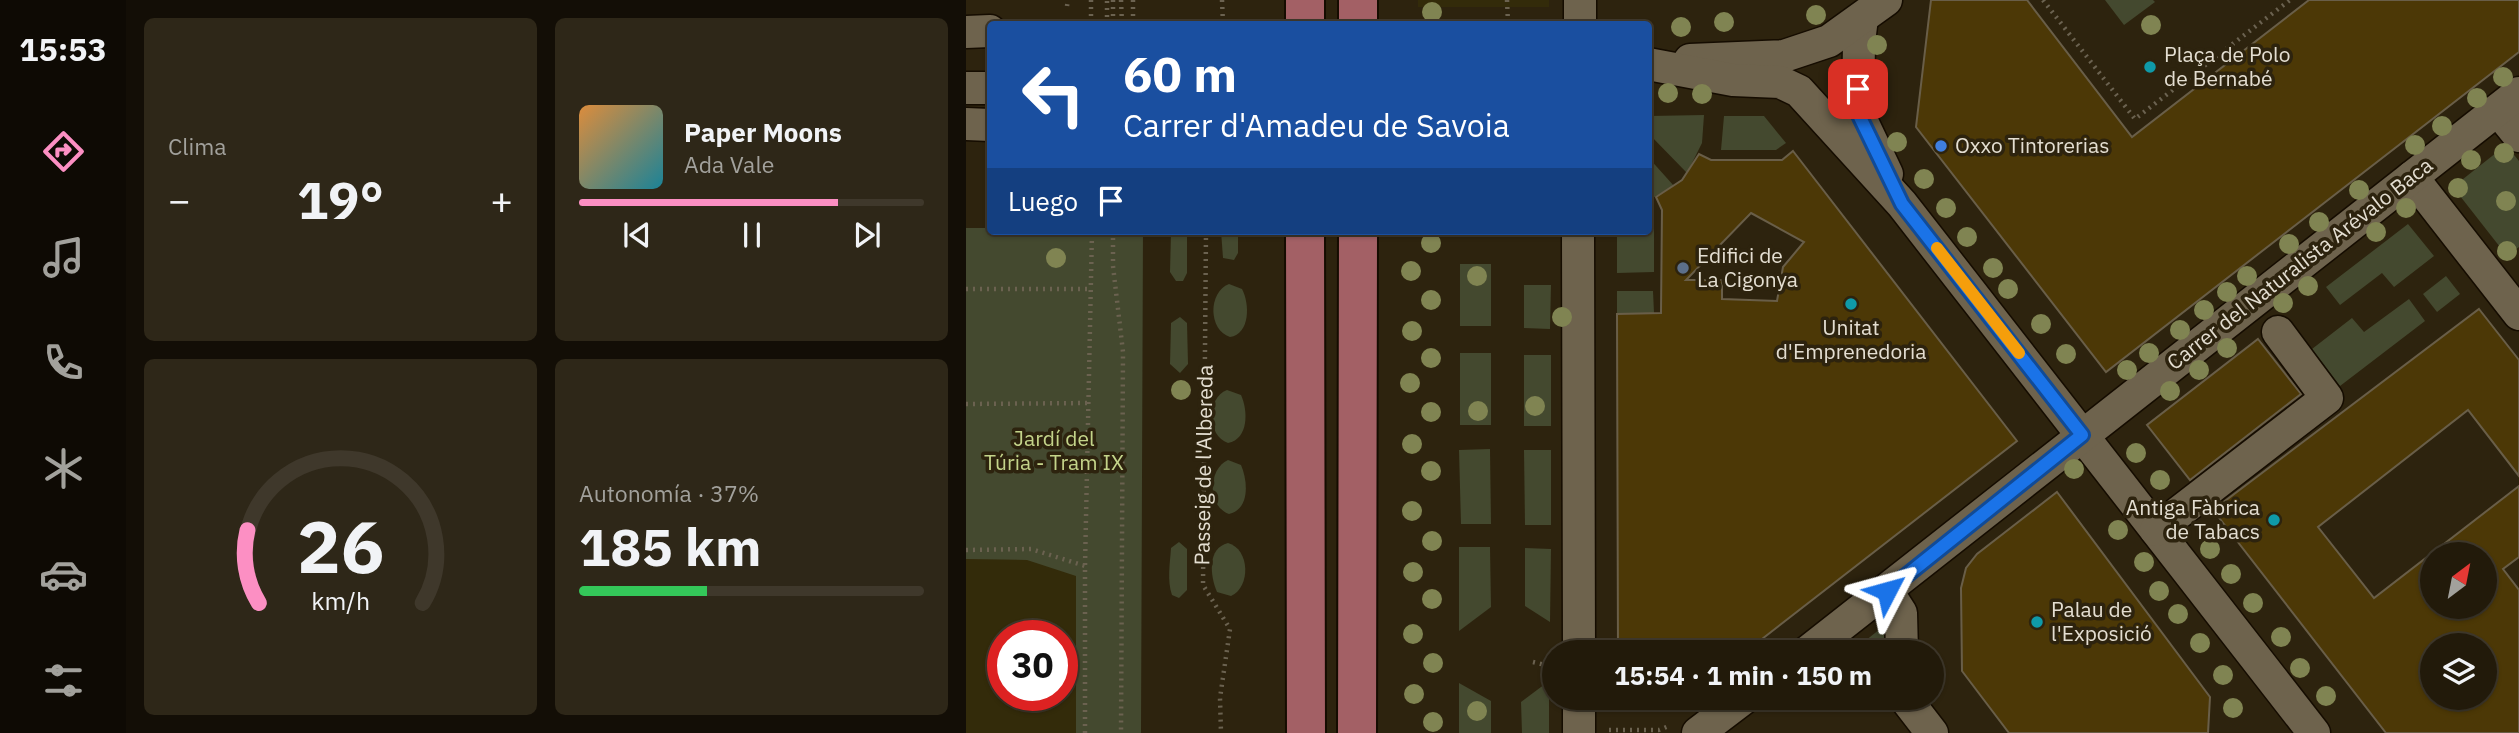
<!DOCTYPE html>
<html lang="es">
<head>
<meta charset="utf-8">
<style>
	:root { --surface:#221a0a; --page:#2e2718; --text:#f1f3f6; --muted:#a2a19c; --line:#3f382b; --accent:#fc8fc3 }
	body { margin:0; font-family:"IBM Plex Sans",sans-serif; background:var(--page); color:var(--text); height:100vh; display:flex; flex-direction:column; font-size:26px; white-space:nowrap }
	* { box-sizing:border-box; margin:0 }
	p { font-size:23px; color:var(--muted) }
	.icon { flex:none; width:38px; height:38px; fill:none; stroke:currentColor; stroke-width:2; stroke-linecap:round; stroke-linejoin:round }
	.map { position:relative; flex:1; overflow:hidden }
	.details { display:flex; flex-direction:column; gap:18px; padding:18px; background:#130e06; width:840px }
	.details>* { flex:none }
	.banner { position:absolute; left:21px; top:21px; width:665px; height:214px; border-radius:7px; box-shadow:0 2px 5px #0004,0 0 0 2px var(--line); background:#1a4fa0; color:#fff; overflow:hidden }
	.needle { width:46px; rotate:32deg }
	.buttons { position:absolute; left:1454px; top:542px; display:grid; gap:14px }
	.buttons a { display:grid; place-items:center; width:77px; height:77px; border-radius:50%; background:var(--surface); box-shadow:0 2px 5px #0004,0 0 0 2px var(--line); font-size:35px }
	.speed { position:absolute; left:21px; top:620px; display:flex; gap:14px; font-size:35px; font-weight:700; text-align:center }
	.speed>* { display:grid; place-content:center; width:91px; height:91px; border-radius:50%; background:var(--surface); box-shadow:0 2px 5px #0004,0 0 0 2px var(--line); line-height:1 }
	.speed .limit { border:10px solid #d22; background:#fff; color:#111 }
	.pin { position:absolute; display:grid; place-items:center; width:60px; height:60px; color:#fff; margin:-30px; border-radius:14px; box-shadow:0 4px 10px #0006 }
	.me { position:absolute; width:77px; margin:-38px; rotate:51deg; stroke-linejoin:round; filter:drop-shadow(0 0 5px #0008) }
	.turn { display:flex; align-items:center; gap:24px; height:147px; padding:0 21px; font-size:32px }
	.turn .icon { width:91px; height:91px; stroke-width:2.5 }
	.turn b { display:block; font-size:49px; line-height:60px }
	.then { display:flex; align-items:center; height:66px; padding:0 21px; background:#0003; gap:14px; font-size:26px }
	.big { font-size:52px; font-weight:800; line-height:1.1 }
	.details .widget { flex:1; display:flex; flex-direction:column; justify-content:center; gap:10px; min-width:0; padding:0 24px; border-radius:10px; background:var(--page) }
	.details .dial { align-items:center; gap:0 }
	.dial svg { height:182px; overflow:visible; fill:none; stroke:var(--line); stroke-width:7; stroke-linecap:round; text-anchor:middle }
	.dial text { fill:var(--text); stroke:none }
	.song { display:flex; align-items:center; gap:21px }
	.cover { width:84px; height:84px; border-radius:10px; background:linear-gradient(135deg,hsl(30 70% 55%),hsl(190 70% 35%)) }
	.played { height:7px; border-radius:4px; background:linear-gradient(90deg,var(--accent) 75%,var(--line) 75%) }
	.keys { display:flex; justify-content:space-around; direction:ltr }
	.heat { display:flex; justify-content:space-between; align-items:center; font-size:38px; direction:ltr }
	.charge { height:10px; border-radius:5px; background:linear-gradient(90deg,#34c759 37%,var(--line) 0) }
	.details .tiles { flex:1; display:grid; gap:18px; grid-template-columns:repeat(2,1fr) }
	.trip { position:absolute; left:576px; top:640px; width:402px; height:70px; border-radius:35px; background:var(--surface); box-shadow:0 2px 5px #0004,0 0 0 2px var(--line); font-weight:800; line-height:70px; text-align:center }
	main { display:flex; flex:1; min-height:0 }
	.tabs { display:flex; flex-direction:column; width:126px; justify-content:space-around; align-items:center; background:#0e0a04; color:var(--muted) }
	.tabs .icon { width:49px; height:49px }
	.tabs .selected { color:var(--accent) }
	.tabs b { font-size:32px; color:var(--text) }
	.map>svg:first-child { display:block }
</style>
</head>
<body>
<main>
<nav class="tabs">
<b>15:53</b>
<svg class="icon selected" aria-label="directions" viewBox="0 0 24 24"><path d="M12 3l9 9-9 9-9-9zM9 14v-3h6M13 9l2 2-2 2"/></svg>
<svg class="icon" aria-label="music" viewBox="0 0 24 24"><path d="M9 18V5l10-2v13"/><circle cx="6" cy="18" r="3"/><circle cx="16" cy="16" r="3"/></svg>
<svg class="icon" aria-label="phone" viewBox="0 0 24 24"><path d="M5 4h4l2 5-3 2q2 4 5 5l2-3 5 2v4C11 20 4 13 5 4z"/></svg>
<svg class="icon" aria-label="climate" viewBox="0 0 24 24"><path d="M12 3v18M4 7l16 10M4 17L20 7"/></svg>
<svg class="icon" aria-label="car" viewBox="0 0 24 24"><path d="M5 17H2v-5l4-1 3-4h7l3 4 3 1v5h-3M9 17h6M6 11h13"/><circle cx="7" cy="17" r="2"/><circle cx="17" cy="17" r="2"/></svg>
<svg class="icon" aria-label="filters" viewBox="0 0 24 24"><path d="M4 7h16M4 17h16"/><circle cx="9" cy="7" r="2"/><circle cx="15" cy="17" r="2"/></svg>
</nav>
<section class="details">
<div class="tiles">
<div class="widget"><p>Clima</p>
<div class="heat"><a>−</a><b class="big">19°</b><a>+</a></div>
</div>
<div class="widget">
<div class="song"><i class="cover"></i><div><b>Paper Moons</b><p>Ada Vale</p></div></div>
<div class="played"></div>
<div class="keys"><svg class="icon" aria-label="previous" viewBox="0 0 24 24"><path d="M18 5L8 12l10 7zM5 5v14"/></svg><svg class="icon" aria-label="pause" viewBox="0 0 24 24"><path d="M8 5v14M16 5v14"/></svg><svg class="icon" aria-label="next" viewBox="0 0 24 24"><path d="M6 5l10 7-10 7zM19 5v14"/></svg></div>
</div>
<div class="widget dial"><svg viewBox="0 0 100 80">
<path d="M14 69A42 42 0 1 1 86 69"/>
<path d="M14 69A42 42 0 0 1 9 37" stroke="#fc8fc3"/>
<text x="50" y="56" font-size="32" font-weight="700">26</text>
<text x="50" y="72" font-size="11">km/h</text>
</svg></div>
<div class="widget"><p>Autonomía · 37%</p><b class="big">185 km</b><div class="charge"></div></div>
</div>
</section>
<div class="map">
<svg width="1553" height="733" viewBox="0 0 1553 733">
	<rect width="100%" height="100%" fill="#2d230e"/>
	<g fill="#44492f" fill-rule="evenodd">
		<polygon points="1139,0 1187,0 1189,2 1158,25"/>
		<polygon points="738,115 736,143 721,173 683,134 683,116"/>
		<polygon points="758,116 798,116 820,143 810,150 755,150"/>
		<polygon points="1540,145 1553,161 1553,247 1541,256 1487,187"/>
		<polygon points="682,157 708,186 683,200 682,200"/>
		<polygon points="683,219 688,219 688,272 651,273 651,231 682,231"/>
		<polygon points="1442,224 1468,256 1428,287 1416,273 1374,305 1360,287"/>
		<path d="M0 228H24V231H177L175 733H0ZM37 635H96V695H37Z"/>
		<polygon points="221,231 221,273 217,281 210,281 204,272 205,232"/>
		<polygon points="255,231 272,231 272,253 268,260 257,258"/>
		<rect x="494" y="264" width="31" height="62"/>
		<polygon points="1480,276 1494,294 1471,312 1457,294"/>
		<path d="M263 284 276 289C284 304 284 334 264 337 242 330 242 292 263 284Z"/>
		<polygon points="558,285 585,285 584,329 558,328"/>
		<polygon points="651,291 687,291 688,313 651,314"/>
		<polygon points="1443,299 1459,321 1374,386 1346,349 1386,318 1398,332"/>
		<polygon points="214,317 221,323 222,364 214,373 204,364 205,323"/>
		<rect x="494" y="353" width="31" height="72"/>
		<rect x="558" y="355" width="27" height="71"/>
		<path d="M261 390 275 395C282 410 283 439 262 443 241 436 240 398 261 390Z"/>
		<polygon points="524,449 525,524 495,524 493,450"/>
		<polygon points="558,450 585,450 585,525 559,525"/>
		<path d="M262 460 275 465C282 481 284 509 263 514 241 506 242 469 262 460Z"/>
		<path d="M213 542 221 549V590L213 598 206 595C201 581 204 563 205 548Z"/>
		<path d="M262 543C284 549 285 587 265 596L251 592C244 576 241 548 262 543Z"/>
		<polygon points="493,547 524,547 525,607 493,631"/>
		<polygon points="559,548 585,549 584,622 559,606"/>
		<polygon points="919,625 920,653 884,653"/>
		<polygon points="583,681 583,733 556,733 555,702"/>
		<polygon points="493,683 525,701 525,733 493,733"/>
	</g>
	<g fill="#332b0a" fill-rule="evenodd">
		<rect x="452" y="0" width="131" height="7"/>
		<path d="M0 559 61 560 110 576V733H0ZM37 635H96V695H37Z"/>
	</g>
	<g fill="#4c3806" stroke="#695e48" stroke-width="2" fill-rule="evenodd">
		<polygon points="965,0 1061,0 1166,137 1343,0 1553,0 1553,52 1140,372 950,127"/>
		<path d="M827 151 1051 441 778 653H652L651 314 695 313 696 210 690 197 716 180 733 154 745 160H816ZM785 213 838 242 817 267 811 301 756 299V280H720Z"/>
		<path d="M1513 309 1553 360V476L1502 410 1352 527 1408 598 1553 486V557L1537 569 1553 590V733H1420L1247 510ZM1466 555H1519V607H1466ZM1466 646H1519V698H1466Z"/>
		<polygon points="1292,339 1335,394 1224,480 1181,425"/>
		<polygon points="1091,492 1244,697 1242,733 1043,733 996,671 995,588 1000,568 1011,554"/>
	</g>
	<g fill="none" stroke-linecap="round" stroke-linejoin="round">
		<g stroke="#150c00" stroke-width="35">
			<g id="minor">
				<polyline points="896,18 893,42 892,113 921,174"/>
				<polyline points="614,24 614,0"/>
				<polyline points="0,32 24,31"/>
				<polyline points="724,60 818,56 863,41 920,0"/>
				<polyline points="682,64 767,80 814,82 833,91 936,204 1348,733"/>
				<polyline points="0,88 24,88"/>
				<polyline points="1532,110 1553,136"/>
				<polyline points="0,124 24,125"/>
				<polyline points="1446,177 1553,314"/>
				<polyline points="612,231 613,653"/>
				<polyline points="1190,530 1361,398 1312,332"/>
				<polyline points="921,591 935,613 936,653"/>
				<polyline points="840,653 1553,93"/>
				<polyline points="613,698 613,733"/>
				<polyline points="939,698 966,733"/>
				<polyline points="732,733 778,698"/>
			</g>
		</g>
		<g stroke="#150c00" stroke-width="42">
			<g id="major">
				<polyline points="339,0 339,24"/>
				<polyline points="392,24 392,0"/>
				<polyline points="339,231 340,733"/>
				<polyline points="391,733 392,231"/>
			</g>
		</g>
		<g stroke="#6b6250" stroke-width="4.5" stroke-dasharray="2 5" stroke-linecap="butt">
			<polyline points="125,0 125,19"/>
			<polyline points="147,0 147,24"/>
			<polyline points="155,0 156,24"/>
			<polyline points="167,0 167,24"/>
			<polyline points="256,0 257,24"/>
			<polyline points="541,0 542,23"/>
			<polyline points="1077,0 1169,119 1324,0"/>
			<polyline points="101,6 102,0"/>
			<polyline points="141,24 141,0"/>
			<polyline points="147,231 147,266 157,352 155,733"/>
			<polyline points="240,231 237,585 264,629 254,698 255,733"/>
			<polyline points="0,289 125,289"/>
			<polyline points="0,404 124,403"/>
			<polyline points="0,550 65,549 119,566"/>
			<polyline points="800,653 811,644"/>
			<polyline points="567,662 587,667"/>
			<polyline points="643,730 693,730 703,726"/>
			<polyline points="119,733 119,566 126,231"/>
		</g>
		<use href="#minor" stroke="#6e634d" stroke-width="32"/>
		<use href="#major" stroke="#a36065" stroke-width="38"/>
	</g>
	<g fill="#808452">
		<circle cx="466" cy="12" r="10"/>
		<circle cx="850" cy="15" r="10"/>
		<circle cx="758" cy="22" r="10"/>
		<circle cx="1185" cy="25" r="10"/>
		<circle cx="715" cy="27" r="10"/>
		<circle cx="911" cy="45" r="10"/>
		<circle cx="1537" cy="77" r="10"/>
		<circle cx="910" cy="88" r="10"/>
		<circle cx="702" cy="93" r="10"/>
		<circle cx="736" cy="94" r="10"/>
		<circle cx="1511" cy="98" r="10"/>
		<circle cx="1476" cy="126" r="10"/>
		<circle cx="931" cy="142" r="10"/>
		<circle cx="1449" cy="145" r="10"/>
		<circle cx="1538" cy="153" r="10"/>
		<circle cx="1505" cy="160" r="10"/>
		<circle cx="958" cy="179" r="10"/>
		<circle cx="1492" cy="188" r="10"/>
		<circle cx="1393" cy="190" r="10"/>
		<circle cx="1540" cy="201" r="10"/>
		<circle cx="980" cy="208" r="10"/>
		<circle cx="1440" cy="208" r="10"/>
		<circle cx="1353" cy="222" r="10"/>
		<circle cx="1410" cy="232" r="10"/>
		<circle cx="1001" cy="237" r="10"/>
		<circle cx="465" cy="243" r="10"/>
		<circle cx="1323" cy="244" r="10"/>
		<circle cx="1541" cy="251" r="10"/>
		<circle cx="90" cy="258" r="10"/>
		<circle cx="1027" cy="268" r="10"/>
		<circle cx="445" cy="271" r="10"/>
		<circle cx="511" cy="276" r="10"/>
		<circle cx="1281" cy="276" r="10"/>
		<circle cx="1342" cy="286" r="10"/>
		<circle cx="1042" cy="289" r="10"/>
		<circle cx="1261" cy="292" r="10"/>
		<circle cx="465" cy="300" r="10"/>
		<circle cx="1317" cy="303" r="10"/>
		<circle cx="1238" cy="310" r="10"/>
		<circle cx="596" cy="317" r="10"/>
		<circle cx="1075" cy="324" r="10"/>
		<circle cx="1214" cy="330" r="10"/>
		<circle cx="446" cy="331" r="10"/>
		<circle cx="1261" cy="348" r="10"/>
		<circle cx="1183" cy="353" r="10"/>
		<circle cx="1100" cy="354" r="10"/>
		<circle cx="465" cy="358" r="10"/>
		<circle cx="1161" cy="370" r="10"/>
		<circle cx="1233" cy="370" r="10"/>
		<circle cx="444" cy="383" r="10"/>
		<circle cx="215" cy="390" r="10"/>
		<circle cx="1204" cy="391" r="10"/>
		<circle cx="569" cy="406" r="10"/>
		<circle cx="512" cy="411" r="10"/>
		<circle cx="465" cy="412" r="10"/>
		<circle cx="446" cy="444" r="10"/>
		<circle cx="1170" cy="453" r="10"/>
		<circle cx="1108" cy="469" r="10"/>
		<circle cx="465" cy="471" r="10"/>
		<circle cx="1194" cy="480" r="10"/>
		<circle cx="446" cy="511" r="10"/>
		<circle cx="1152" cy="530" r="10"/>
		<circle cx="466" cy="541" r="10"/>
		<circle cx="1244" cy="549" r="10"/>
		<circle cx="1178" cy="562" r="10"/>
		<circle cx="447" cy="572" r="10"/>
		<circle cx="1265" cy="574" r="10"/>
		<circle cx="1193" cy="591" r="10"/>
		<circle cx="466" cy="599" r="10"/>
		<circle cx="1287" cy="603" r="10"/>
		<circle cx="1212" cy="614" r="10"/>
		<circle cx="447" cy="634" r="10"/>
		<circle cx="1315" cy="637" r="10"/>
		<circle cx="1234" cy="643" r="10"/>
		<circle cx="467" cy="663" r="10"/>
		<circle cx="1334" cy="668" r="10"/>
		<circle cx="1257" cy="675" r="10"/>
		<circle cx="448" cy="694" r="10"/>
		<circle cx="1360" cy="696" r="10"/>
		<circle cx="1267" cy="708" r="10"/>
		<circle cx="511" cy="711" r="10"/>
		<circle cx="467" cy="722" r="10"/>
	</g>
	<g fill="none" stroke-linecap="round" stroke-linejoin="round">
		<g stroke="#114b97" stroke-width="18">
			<polyline id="route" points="892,89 892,113 936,204 1116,435 921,591"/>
		</g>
		<use href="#route" stroke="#1a73e8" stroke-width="12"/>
		<polyline stroke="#f59e0b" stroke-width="12" points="971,248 1053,353"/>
	</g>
	<g fill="#0f9aa8" stroke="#2d230e" stroke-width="2.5">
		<circle cx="1184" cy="67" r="7"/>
		<circle cx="885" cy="304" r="7"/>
		<circle cx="1308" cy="520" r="7"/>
		<circle cx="1071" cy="622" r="7"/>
	</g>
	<circle fill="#3f7fe0" stroke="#2d230e" stroke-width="2.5" cx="975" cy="146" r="7"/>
	<circle fill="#5c6f8a" stroke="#2d230e" stroke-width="2.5" cx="717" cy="268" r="7"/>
	<g text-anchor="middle" stroke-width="7" stroke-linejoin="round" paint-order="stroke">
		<g font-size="21" fill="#e4ded1" stroke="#2d230e" text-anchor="start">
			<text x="1198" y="62">Plaça de Polo<tspan x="1198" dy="24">de Bernabé</tspan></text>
			<text x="989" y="153">Oxxo Tintorerias</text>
			<text x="731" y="263">Edifici de<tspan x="731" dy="24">La Cigonya</tspan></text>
			<text x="885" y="335" text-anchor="middle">Unitat<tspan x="885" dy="24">d'Emprenedoria</tspan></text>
			<text x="1294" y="515" text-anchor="end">Antiga Fàbrica<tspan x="1294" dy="24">de Tabacs</tspan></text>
			<text x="1085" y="617">Palau de<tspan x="1085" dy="24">l'Exposició</tspan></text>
		</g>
		<g font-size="21" fill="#e4ded1" stroke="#2d230e">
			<text transform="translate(1334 264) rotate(-38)" y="7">Carrer del Naturalista Arévalo Baca</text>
			<text transform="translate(238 465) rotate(-89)" y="7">Passeig de l'Albereda</text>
		</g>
		<g font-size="21" fill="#c4d48a" stroke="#2d230e">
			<text x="88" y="446">Jardí del<tspan x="88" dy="24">Túria - Tram IX</tspan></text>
		</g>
	</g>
</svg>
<div class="buttons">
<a><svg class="needle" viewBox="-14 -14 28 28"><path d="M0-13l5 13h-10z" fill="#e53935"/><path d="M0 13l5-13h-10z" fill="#a2a19c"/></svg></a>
<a><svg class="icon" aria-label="layers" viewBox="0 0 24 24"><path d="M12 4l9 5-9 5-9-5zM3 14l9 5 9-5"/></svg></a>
</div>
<div class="speed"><div class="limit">30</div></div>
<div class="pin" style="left:892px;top:89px;background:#d93025"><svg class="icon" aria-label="arrive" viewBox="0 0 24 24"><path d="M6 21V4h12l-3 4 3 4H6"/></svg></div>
<svg class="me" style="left:921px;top:591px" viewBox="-20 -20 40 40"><path d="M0-17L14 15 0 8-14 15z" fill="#1a73e8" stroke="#fff" stroke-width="4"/></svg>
<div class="trip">15:54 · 1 min · 150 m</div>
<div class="banner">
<div class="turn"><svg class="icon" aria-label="left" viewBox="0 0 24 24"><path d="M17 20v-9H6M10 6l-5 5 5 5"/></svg><div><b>60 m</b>Carrer d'Amadeu de Savoia</div></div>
<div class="then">Luego<svg class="icon" aria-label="arrive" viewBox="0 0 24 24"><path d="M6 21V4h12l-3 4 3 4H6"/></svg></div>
</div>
</div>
</main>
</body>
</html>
